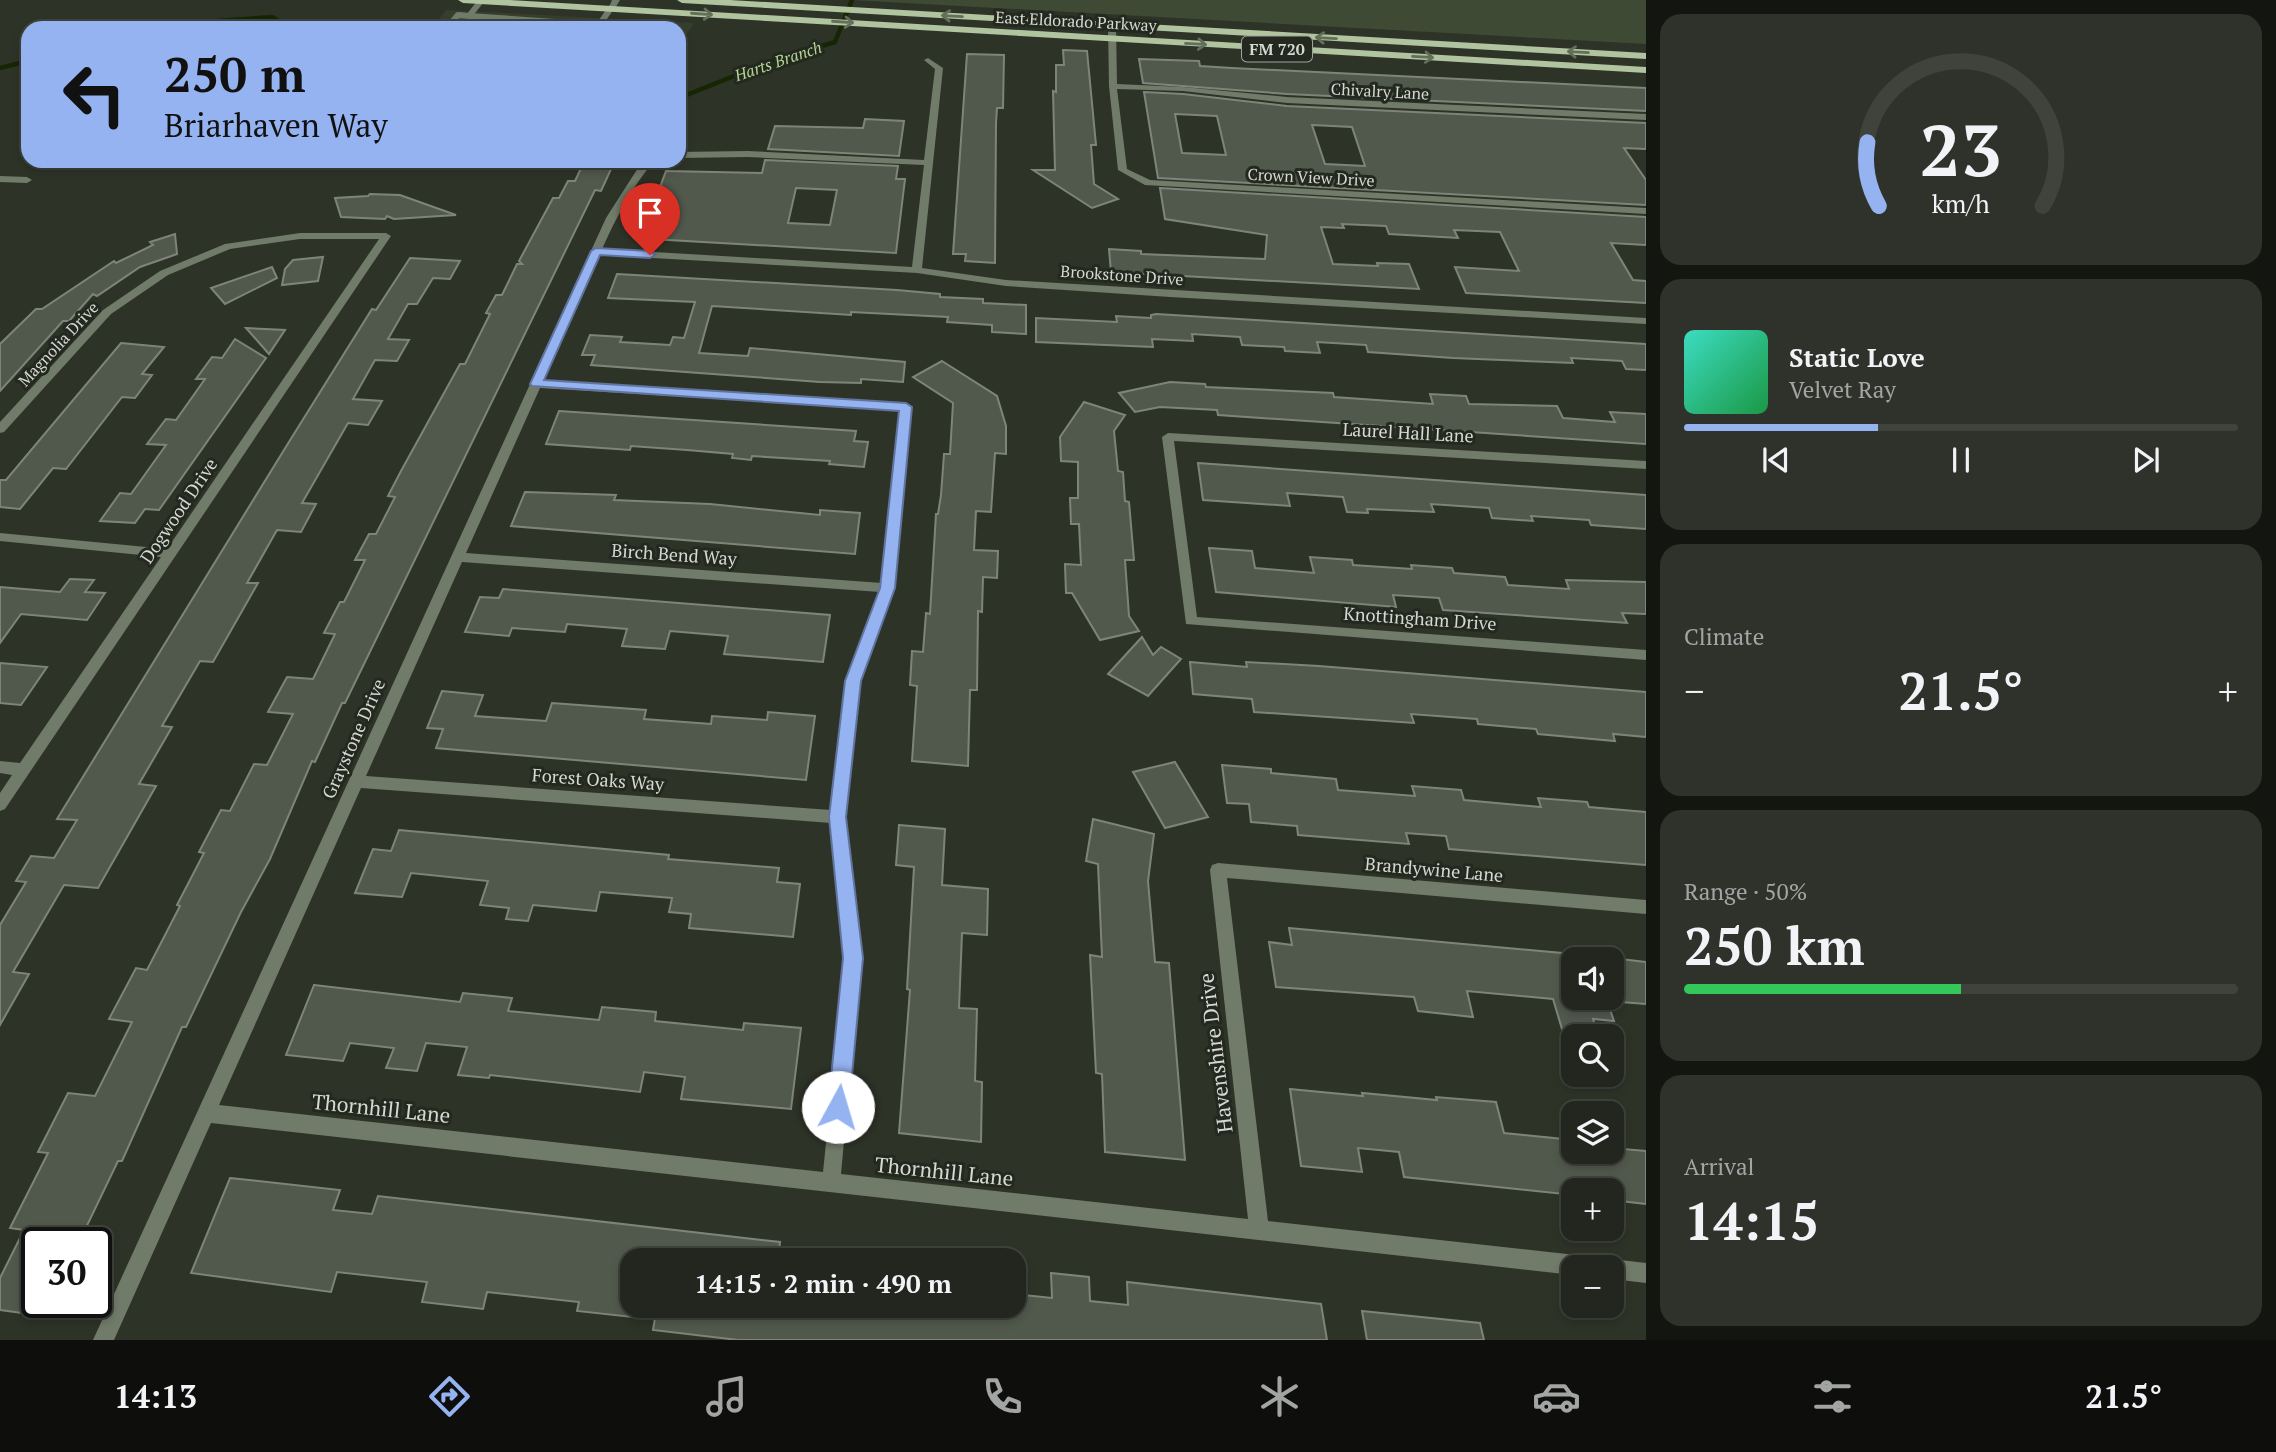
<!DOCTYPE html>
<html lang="en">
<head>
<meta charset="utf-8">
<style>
	:root { --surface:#22261e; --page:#2e322b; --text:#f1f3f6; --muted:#a2a5a4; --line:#3f433c; --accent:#95b2f1 }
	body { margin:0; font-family:"PT Serif",serif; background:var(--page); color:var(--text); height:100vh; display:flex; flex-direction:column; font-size:26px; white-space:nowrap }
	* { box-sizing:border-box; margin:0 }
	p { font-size:23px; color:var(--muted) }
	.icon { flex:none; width:38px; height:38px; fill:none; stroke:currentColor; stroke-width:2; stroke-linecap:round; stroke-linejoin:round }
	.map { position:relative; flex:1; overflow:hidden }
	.panel { display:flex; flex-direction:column; gap:14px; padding:14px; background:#131510; width:630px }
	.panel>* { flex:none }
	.hud { position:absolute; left:21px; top:21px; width:665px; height:147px; border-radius:21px; box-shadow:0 4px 10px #0003,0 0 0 2px var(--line); background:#95b2f1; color:#111; overflow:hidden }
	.buttons { position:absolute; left:1561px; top:947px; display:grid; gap:14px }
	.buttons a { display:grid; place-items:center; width:63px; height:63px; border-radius:14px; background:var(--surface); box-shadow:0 4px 10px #0003,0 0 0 2px var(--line); font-size:35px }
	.speed { position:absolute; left:21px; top:1227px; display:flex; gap:14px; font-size:35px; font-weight:700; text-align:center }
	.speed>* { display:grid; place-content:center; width:91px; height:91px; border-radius:50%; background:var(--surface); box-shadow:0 4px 10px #0003,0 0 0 2px var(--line); line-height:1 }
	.speed .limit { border:4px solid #111; border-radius:10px; background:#fff; color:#111 }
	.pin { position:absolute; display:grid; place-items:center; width:60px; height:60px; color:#fff; margin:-72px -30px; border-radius:50% 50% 50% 0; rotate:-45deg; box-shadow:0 0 7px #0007 }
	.pin .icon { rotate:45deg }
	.me { position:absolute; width:77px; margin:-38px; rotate:6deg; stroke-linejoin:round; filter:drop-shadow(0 0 5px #0008) }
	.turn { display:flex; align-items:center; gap:24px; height:147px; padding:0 28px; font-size:32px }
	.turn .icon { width:91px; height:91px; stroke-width:2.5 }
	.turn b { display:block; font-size:49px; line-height:60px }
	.big { font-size:52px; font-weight:800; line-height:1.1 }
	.panel .widget { flex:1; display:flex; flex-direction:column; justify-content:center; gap:10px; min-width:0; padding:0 24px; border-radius:21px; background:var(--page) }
	.panel .dial { align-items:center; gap:0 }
	.dial svg { height:182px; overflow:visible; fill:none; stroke:var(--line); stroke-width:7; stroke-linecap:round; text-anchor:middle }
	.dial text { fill:var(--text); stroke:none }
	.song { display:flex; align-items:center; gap:21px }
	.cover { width:84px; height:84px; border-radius:10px; background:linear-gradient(135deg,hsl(170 70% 55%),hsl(140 70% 35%)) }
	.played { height:7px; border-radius:4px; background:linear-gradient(90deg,var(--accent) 35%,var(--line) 35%) }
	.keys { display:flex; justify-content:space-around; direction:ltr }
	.heat { display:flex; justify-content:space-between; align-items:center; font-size:38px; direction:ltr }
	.charge { height:10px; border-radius:5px; background:linear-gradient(90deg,#34c759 50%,var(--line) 0) }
	.trip { position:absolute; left:620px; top:1248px; width:406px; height:70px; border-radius:21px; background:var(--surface); box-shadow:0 4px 10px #0003,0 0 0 2px var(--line); font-weight:800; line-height:70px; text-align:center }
	.dock { display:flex; height:112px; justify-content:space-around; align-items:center; background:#0e0f0c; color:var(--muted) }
	.dock .icon { width:49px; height:49px }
	.dock .current { color:var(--accent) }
	.dock b { font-size:32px; color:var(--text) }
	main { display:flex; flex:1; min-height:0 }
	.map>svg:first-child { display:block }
</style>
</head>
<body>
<main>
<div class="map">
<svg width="1646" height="1340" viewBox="0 0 1646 1340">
	<rect width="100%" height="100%" fill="#2e3328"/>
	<polygon fill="#363e2e" points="446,10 694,23 679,46 679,28 432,28"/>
	<polygon fill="#3f4a34" points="852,0 1646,0 1646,44"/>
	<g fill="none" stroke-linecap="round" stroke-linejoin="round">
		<g stroke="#162602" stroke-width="4.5">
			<polyline points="162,28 177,24 272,17 290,28"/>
			<polyline points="0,68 28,61"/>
			<polyline points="679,98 769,62 835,42 852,0"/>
		</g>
	</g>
	<g fill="#51584c" stroke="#7e8578" stroke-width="2" fill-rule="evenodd">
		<polygon points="1063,50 1087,51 1096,145 1091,145 1094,184 1118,199 1092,208 1033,170 1055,170 1053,91 1056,92 1056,65 1064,65"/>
		<polygon points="967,54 1004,55 1003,108 997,108 996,123 995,263 965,261 966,254 953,254"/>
		<polygon points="1139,59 1199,61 1200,66 1232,68 1646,88 1646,111 1287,94 1143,83"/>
		<path d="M1144 92 1183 94 1287 106 1646 123V149L1624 148 1646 180V205L1158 178ZM1175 114 1217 116 1226 155 1182 153ZM1312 125 1352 127 1365 166 1325 164Z"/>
		<polygon points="865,119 904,121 899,156 768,149 775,126 863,128"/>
		<path d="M765 160 898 166 896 179H905L896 253 634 238 641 218 648 219 666 171 762 173ZM796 188 837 190 830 225 788 223Z"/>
		<polygon points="582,166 612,167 601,191 595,190 345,703 342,703 315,762 312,761 270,859 241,912 186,1027 182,1027 122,1161 118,1161 82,1236 37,1231 37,1315 0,1310 0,1278 24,1230 10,1228 48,1153 38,1152 68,1093 95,1096 132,1022 109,1019 136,968 147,970 180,906 177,905 204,853 199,852 221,810 230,811 254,764 267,765 293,714 268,712 287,677 313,679 335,634 324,633 340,602 344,602 365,560 355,560 369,534 376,534 395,497 388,496 401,471 460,364 465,364 490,314 486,313 496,295 502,295 517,264 522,264 519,261 553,198 559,198 568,181 575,181"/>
		<polygon points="1160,188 1646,217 1646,245 1611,243 1633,280 1646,281 1646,303 1466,293 1455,267 1519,271 1500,232 1454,230 1458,238 1389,234 1386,226 1342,224 1344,228 1321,227 1333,264 1378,266 1377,263 1409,264 1419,289 1111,272 1109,249 1141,251 1141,254 1265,259 1267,235 1165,219"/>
		<polygon points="370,194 400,195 456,215 394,219 387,216 385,219 341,217 335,198 368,196"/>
		<polygon points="175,234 177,254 140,267 97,296 93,294 69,321 63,321 0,391 0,344 36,309 42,309 114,261 116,263 153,245 150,242"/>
		<polygon points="323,257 318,281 282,285 285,269 293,260"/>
		<polygon points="410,258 460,261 450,279 433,278 417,304 408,304 388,339 409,340 397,361 375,360 353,399 382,401 368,425 348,423 302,503 316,504 301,532 277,530 247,583 258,583 213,662 200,661 162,726 172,727 139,784 156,786 98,888 64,885 13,972 29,974 0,1025 0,925 26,882 16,881 31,856 54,858 77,820 57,819 292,437 372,309 376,310"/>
		<polygon points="272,267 277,278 225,304 211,288"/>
		<polygon points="617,274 897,290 940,294 940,297 983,299 983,303 1026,305 1026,334 992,332 992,325 947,322 948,317 851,312 851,315 712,306 699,353 748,356 750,348 905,362 903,382 861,379 861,383 820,382 591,365 595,355 582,355 590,335 622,337 620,342 670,345 673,337 684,338 695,302 608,298"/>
		<polygon points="1156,314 1646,344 1646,370 1626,369 1622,361 1571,358 1573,363 1453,358 1368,352 1366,345 1317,342 1320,353 1285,351 1284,347 1242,345 1240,337 1192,334 1193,341 1152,339 1153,347 1036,342 1036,318 1117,322 1116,316 1151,318 1151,315"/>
		<polygon points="246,328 285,330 269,354"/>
		<polygon points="235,339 266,358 159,510 145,509 135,523 100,521 120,493 131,494 166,445 147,444 166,419 176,420 205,379 196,379 212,357 222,358"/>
		<polygon points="121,343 164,347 142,374 152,375 135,398 122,397 66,469 53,468 20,509 0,507 0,480 6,480"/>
		<polygon points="942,361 997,396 1006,426 1006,454 995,453 991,512 976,511 974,550 998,551 997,578 983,577 982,612 978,611 977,690 970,690 968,766 912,761 917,686 910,685 912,651 923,652 926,613 930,614 936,514 938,514 941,495 944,454 950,454 953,403 913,377"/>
		<polygon points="1170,382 1205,384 1206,387 1333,393 1334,397 1433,404 1430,394 1466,396 1469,404 1557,406 1563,418 1615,422 1610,412 1646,414 1646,444 1218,415 1217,410 1160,407 1135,412 1119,393"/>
		<polygon points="1084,402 1125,415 1114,431 1118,471 1123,472 1125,501 1129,502 1134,560 1125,560 1129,616 1139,631 1100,640 1072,593 1066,593 1065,564 1081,565 1079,524 1071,524 1070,498 1078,498 1078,462 1061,461 1060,437"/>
		<polygon points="559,411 856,431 854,441 868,442 864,467 829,464 830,461 752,456 751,460 732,458 733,454 687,450 631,446 630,450 546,444"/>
		<polygon points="1198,463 1646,495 1646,529 1591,525 1589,520 1531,516 1533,521 1492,518 1489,508 1431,504 1434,512 1367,509 1368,513 1347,512 1343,497 1287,493 1290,506 1203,500"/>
		<polygon points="525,492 616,495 614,500 710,504 820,515 820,510 860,513 855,554 511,526"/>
		<polygon points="1209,548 1252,551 1255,568 1314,573 1310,557 1352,560 1353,565 1412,569 1411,565 1452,568 1454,573 1505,577 1508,585 1569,589 1566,580 1646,582 1646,614 1622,613 1627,623 1443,610 1439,598 1393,595 1396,607 1216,592"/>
		<polygon points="70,579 94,580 85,592 105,593 87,620 21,614 0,643 0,587 60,592"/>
		<polygon points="503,589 830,615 823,662 724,654 728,636 670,631 665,649 622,646 627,629 567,624 565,632 512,628 509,636 465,632 480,597 499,598"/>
		<polygon points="1142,637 1153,655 1161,647 1181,659 1148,696 1108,674"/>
		<polygon points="1190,662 1247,667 1246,662 1319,666 1646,692 1646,737 1613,734 1615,741 1538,734 1536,729 1478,724 1477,719 1411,714 1414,723 1254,712 1252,699 1193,694"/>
		<polygon points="0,663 47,667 21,705 0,703"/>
		<polygon points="442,691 483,695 475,716 546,721 552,703 646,710 644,719 711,724 712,716 767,720 768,712 815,716 806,780 436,748 443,729 427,728"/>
		<polygon points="1175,762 1208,817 1165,828 1133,772"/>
		<polygon points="1222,765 1271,769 1271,773 1336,779 1338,790 1415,796 1412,786 1461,790 1464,800 1541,807 1538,798 1587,802 1589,807 1646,812 1646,865 1449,849 1446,836 1406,833 1409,844 1298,835 1297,826 1251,822 1249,804 1227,803"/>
		<polygon points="1093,819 1154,834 1148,881 1155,962 1169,963 1185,1160 1105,1152 1102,1074 1096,1073 1090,955 1102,957 1098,864 1086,861"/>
		<polygon points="899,825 945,829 942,885 988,889 987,935 962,933 959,1008 977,1009 975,1081 982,1082 981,1142 899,1133 910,990 907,989 914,867 896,865"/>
		<polygon points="399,830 669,855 668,859 779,868 777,882 800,884 793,937 689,928 691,914 669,912 672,898 600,892 596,911 533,905 528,921 506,919 509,908 480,905 488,881 411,873 402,897 355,893 373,849 391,851"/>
		<polygon points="1289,928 1573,954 1573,998 1606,998 1614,1021 1593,1019 1597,1032 1562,1029 1553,999 1467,991 1473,1017 1418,1011 1414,997 1276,987 1269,942 1292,945"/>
		<polygon points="1612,958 1646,962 1646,1004 1621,1002 1612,974"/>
		<polygon points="314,985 460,1002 463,993 512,998 508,1011 599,1020 602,1007 656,1012 655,1021 743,1030 744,1023 801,1028 791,1109 681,1099 685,1077 644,1072 640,1092 490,1075 489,1078 458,1075 467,1047 426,1043 417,1071 386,1068 394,1048 350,1043 343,1061 286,1055"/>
		<polygon points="1290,1089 1363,1096 1362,1093 1437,1100 1436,1097 1496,1102 1504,1133 1573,1140 1573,1152 1612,1152 1612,1148 1646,1151 1646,1204 1612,1200 1612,1190 1573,1190 1573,1195 1404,1177 1399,1152 1358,1148 1362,1172 1301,1166"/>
		<polygon points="230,1178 340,1190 333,1210 372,1214 378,1196 780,1242 778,1260 632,1260 632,1317 577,1311 579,1302 487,1292 483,1309 422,1302 427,1282 337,1272 331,1292 191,1273"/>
		<polygon points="1051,1273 1089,1277 1090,1301 1128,1305 1127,1282 1321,1304 1327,1340 738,1340 653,1330 657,1306 1013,1306 1013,1294 1052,1298"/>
		<polygon points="1362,1311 1480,1323 1484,1340 1367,1340"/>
	</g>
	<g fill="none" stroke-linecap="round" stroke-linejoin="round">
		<g stroke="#717b69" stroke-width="6">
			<polyline points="481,1 469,16 599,25"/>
			<polyline points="611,8 599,25 641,28"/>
			<polyline points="447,28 458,15 469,16"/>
		</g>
		<g fill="#717b69" fill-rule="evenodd">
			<polygon points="612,0 620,0 614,10 608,10"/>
			<polygon points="1112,23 1116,25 1117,84 1183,87 1287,97 1646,114 1646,120 1287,103 1183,91 1117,89 1127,169 1150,180 1646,208 1646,214 1145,185 1118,170 1109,86 1108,25"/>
			<path d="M928 58 943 68 922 268 1006 280 1646 318V324L1170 297 1006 286 917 273 599 255 543 381 906 403 912 407 895 588 860 681 846 817 861 958 841 1174 1248 1219 1210 870 1212 865 1218 863 1646 900V914L1227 878 1268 1221 1594 1257 1601 1260 1603 1266 1605 1262 1612 1259 1646 1263V1283L1612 1279V1267H1573V1275L211 1123 114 1340H93L606 218 638 168 645 161H654C632 187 616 218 602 249L912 267 924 165 748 157 679 158V152L748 151 924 160 935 69 924 60ZM540 388 900 410 882 583 466 553ZM462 562 880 592 846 681 831 810 366 776ZM361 788 831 823 845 958 823 1172 219 1105Z"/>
			<polygon points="0,176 27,177 32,180 27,183 0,182"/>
			<polygon points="300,233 386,233 391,236 5,809 0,811 0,793 12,775 0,773 0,761 20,763 161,557 0,541 0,533 167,549 379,239 300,239 230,249 168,275 111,314 4,432 0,433 0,422 103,310 160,271 225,244"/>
			<polygon points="1168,433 1646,461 1646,469 1174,441 1197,617 1646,650 1646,660 1186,624 1162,437"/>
		</g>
		<g fill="#b1c4a0" fill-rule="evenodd">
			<polygon points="458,0 510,0 1646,67 1646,73 463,3"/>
			<polygon points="677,0 730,0 1646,53 1646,59 682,3"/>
		</g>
	</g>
	<defs><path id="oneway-shaft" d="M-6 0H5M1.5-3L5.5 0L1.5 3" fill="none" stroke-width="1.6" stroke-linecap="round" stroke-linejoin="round" transform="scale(1.75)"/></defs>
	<g stroke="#636f59">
		<use href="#oneway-shaft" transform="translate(702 14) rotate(4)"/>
		<use href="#oneway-shaft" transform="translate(952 16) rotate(-177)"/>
		<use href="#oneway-shaft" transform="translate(843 22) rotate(4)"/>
		<use href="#oneway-shaft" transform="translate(1326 38) rotate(-177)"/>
		<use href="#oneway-shaft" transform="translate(1196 44) rotate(3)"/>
		<use href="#oneway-shaft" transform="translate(1578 52) rotate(-177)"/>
		<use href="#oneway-shaft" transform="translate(1423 57) rotate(3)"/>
	</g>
	<polygon fill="#95b2f1" stroke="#61749d" stroke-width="2" points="596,248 650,251 655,255 650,258 600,255 544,380 906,403 912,407 895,588 861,681 846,817 863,958 849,1107 846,1115 838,1118 831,1115 828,1107 843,958 829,817 845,681 880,588 899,411 532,386 530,384 591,251"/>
	<g text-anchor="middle" stroke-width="6" stroke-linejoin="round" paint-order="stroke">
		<g font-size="16" fill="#d5d9d2" stroke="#24291f">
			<text transform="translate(1076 21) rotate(3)" y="6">East Eldorado Parkway</text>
			<text transform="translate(1380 91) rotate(3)" y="6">Chivalry Lane</text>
			<text transform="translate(1311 177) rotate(3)" y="6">Crown View Drive</text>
			<text transform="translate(1122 275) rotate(4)" y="6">Brookstone Drive</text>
			<text transform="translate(58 344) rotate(-47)" y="6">Magnolia Drive</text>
		</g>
		<rect fill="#24291f" stroke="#a0a49c" stroke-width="2" x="1242" y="36.5" width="70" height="25" rx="5"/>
		<g font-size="16" font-weight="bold" fill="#d5d9d2">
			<text x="1277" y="55">FM 720</text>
		</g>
		<g font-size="16" font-style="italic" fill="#b4d594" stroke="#24291f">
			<text transform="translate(778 61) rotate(-19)" y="6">Harts Branch</text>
		</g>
		<g font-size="18" fill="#d5d9d2" stroke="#24291f">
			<text transform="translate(1408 433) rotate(3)" y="6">Laurel Hall Lane</text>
			<text transform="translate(179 511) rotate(-56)" y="6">Dogwood Drive</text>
			<text transform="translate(674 555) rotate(4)" y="6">Birch Bend Way</text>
			<text transform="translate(1420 619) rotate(4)" y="6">Knottingham Drive</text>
			<text transform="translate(354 739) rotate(-66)" y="6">Graystone Drive</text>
			<text transform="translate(598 780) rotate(4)" y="6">Forest Oaks Way</text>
			<text transform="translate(1434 870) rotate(5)" y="6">Brandywine Lane</text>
		</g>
		<g font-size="21" fill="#d5d9d2" stroke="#24291f">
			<text transform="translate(1216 1053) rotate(-97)" y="7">Havenshire Drive</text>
			<text transform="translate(381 1109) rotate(6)" y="7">Thornhill Lane</text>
			<text transform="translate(944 1172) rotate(6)" y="7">Thornhill Lane</text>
		</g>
	</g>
</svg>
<div class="buttons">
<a><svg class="icon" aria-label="sound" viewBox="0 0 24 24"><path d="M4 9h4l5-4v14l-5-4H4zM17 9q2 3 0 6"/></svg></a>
<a><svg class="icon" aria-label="search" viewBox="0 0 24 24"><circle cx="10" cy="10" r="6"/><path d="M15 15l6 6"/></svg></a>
<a><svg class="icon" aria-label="layers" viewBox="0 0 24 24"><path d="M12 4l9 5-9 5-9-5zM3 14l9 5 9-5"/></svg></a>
<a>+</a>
<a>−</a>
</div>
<div class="speed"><div class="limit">30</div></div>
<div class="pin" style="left:650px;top:255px;background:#d93025"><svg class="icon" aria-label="arrive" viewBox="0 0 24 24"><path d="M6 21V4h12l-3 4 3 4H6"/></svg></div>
<svg class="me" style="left:838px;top:1107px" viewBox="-20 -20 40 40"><circle r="19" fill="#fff"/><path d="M0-13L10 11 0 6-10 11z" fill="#95b2f1"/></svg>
<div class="trip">14:15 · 2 min · 490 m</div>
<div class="hud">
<div class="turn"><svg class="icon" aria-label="left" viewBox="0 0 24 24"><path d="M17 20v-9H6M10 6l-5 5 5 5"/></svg><div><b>250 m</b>Briarhaven Way</div></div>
</div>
</div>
<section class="panel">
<div class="widget dial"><svg viewBox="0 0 100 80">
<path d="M14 69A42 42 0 1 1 86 69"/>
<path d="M14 69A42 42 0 0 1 9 41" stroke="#95b2f1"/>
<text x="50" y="56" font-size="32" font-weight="700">23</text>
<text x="50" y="72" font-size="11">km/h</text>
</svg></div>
<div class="widget">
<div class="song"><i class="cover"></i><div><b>Static Love</b><p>Velvet Ray</p></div></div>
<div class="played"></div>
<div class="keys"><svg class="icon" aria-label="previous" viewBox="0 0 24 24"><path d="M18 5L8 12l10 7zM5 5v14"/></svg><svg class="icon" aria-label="pause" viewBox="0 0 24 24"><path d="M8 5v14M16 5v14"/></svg><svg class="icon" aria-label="next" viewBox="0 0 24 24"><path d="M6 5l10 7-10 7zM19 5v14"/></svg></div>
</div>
<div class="widget"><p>Climate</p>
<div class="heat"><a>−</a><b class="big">21.5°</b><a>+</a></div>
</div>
<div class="widget"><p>Range · 50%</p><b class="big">250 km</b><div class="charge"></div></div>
<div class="widget"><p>Arrival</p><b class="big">14:15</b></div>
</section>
</main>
<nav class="dock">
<b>14:13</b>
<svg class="icon current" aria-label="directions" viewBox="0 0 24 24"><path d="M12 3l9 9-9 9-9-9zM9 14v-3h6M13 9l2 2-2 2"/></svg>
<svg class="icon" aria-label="music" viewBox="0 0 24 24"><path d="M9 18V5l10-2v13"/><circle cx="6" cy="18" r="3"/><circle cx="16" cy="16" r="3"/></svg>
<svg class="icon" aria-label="phone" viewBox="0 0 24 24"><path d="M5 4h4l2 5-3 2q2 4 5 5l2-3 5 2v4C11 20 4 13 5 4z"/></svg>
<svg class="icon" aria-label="climate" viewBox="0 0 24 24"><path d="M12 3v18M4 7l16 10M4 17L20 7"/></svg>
<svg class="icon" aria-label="car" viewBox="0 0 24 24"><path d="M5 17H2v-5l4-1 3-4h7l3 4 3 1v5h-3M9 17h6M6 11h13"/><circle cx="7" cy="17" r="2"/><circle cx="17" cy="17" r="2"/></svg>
<svg class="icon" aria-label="filters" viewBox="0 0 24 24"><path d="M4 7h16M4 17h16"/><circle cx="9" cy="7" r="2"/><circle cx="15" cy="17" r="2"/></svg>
<b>21.5°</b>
</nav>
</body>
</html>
